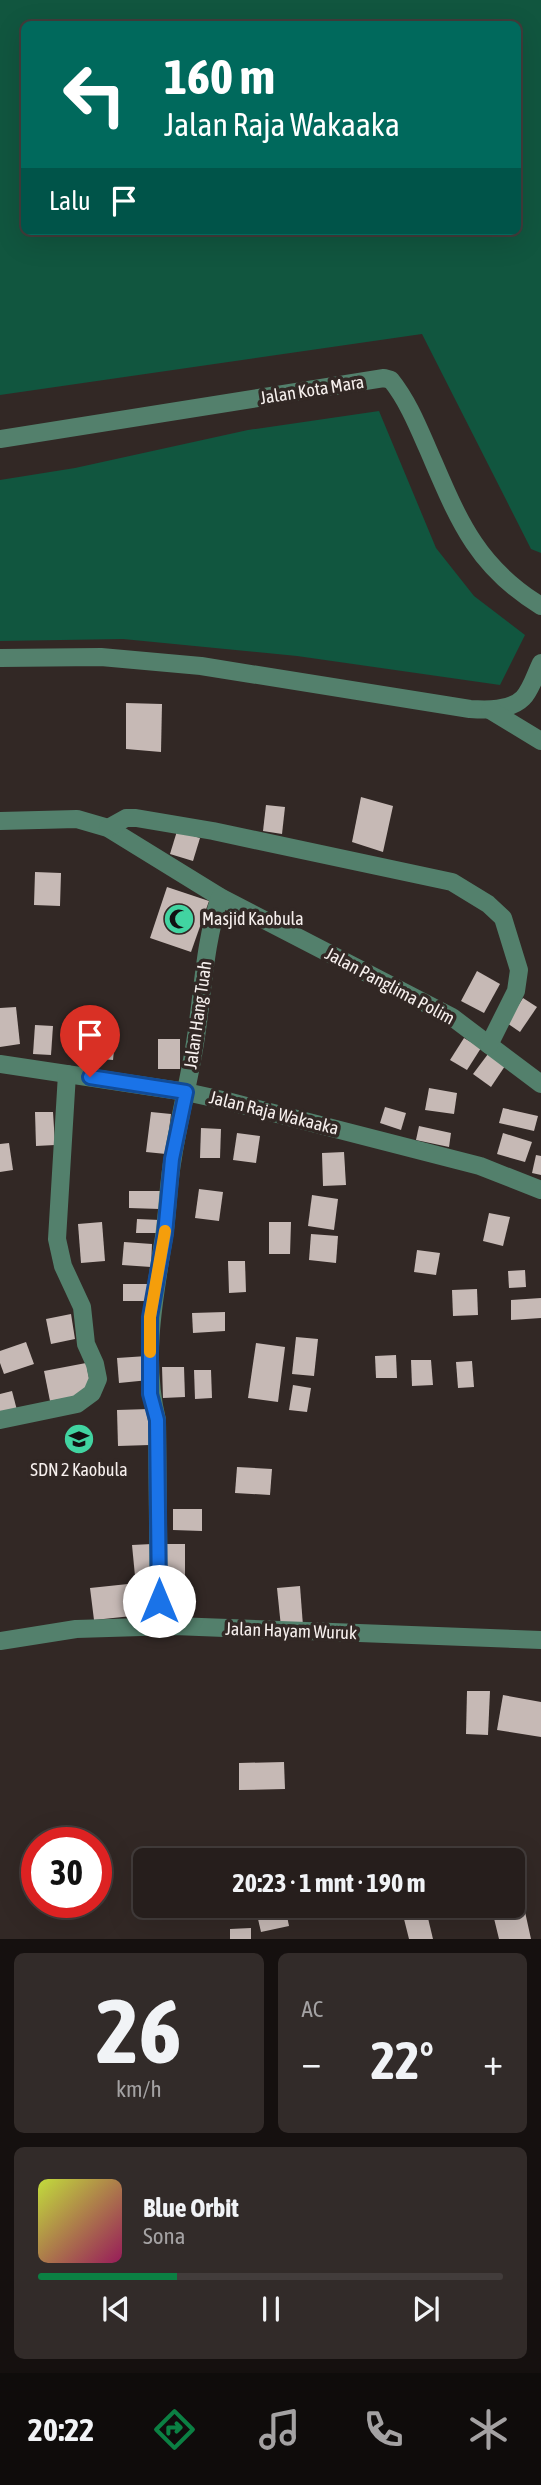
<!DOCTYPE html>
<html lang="id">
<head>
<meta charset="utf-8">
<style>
	:root { --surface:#261e1c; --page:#322b29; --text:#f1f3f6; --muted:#a4a2a3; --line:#423c3b; --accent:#0b8043 }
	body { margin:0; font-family:"Asap Condensed",sans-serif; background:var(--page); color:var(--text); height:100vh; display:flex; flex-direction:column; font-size:26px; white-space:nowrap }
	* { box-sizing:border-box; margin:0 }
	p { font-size:23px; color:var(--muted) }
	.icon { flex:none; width:38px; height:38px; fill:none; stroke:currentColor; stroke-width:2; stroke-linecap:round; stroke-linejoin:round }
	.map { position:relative; height:1939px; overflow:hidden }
	.panel { display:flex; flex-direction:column; gap:14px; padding:14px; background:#15100f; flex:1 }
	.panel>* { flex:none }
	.hud { position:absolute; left:21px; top:21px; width:500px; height:214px; border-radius:10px; box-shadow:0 7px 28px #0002,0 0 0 2px var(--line); background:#00695c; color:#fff; overflow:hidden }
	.speed { position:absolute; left:21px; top:1827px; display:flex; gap:14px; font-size:35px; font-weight:700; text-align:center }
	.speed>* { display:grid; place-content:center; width:91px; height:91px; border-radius:50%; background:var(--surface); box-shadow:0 7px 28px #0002,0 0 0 2px var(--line); line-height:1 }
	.speed .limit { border:10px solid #d22; background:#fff; color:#111 }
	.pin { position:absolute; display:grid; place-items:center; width:60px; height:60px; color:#fff; margin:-72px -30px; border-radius:50% 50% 50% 0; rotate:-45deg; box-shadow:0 0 7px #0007 }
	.pin .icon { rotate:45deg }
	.me { position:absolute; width:77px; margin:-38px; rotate:0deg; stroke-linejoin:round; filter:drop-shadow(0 0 5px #0008) }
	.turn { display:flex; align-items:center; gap:24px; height:147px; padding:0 28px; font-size:32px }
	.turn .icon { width:91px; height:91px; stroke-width:2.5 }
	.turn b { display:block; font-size:49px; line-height:60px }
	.then { display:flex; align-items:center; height:66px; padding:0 28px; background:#0003; gap:14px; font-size:26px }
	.big { font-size:52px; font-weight:700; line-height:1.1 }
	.panel .widget { flex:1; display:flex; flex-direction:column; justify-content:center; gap:10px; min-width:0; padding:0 24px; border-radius:10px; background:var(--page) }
	.panel .dial { align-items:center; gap:0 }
	.dial b { font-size:91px; line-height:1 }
	.song { display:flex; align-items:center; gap:21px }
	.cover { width:84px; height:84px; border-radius:10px; background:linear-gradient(135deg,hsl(70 70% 55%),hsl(330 70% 35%)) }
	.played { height:7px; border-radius:4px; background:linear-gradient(90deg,var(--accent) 30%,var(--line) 30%) }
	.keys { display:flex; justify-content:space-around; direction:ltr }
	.heat { display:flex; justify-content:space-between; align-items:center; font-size:38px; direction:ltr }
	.panel .tiles { flex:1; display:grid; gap:14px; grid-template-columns:1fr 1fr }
	.widget:last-child { grid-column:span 2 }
	.trip { position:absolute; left:133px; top:1848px; width:392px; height:70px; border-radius:10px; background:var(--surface); box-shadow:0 7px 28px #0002,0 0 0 2px var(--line); font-weight:700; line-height:70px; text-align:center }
	.menu { display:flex; height:112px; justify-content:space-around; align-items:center; background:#0f0c0b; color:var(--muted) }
	.menu .icon { width:49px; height:49px }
	.menu .selected { color:var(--accent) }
	.menu b { font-size:32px; color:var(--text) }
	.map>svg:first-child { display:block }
</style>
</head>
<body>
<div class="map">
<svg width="541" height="1939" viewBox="0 0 541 1939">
	<rect width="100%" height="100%" fill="#322825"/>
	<g fill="#11563f" fill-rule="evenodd">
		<path d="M0 0H541V553L531 549 422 334 0 395ZM24 24H518V231H24Z"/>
		<polygon points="379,411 436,548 474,596 525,635 500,685 297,656 123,639 0,641 0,480 75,468 248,430"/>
	</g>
	<g fill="#c6b9b5">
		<polygon points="126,703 162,704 161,752 126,749"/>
		<polygon points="361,797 393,806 383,852 352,842"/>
		<polygon points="266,805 285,807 282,834 263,831"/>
		<polygon points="177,831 200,838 193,861 170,854"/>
		<polygon points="35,872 61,873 60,906 34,905"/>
		<polygon points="167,887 209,901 191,952 150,938"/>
		<polygon points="477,971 500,984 484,1013 461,1001"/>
		<polygon points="523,998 537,1007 520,1032 507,1023"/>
		<polygon points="16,1007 20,1044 0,1047 0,1008"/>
		<polygon points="35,1025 53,1026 51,1055 33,1054"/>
		<polygon points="95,1028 116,1030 113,1060 92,1058"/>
		<polygon points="464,1038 481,1048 467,1070 450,1060"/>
		<rect x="158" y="1039" width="22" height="30"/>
		<polygon points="488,1054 505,1066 491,1087 473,1074"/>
		<polygon points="429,1088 457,1093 454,1114 425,1110"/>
		<polygon points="385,1107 406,1113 401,1130 380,1123"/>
		<polygon points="503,1108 538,1116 534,1131 499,1123"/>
		<polygon points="35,1112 53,1112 55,1145 36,1146"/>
		<polygon points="151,1112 171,1114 166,1154 146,1152"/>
		<polygon points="419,1126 451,1133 449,1147 416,1140"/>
		<polygon points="201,1128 221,1129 220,1158 200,1158"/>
		<polygon points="237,1133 260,1136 256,1163 233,1160"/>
		<polygon points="503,1133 532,1142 525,1162 497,1154"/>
		<polygon points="9,1143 13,1170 0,1172 0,1144"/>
		<polygon points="344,1152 346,1185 323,1186 322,1153"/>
		<polygon points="536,1155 541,1156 541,1175 532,1173"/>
		<polygon points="199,1189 223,1192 219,1221 195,1218"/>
		<polygon points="129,1191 160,1191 160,1209 129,1208"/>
		<polygon points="312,1195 338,1199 334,1230 308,1226"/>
		<polygon points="489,1213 510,1217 503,1246 483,1241"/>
		<polygon points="137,1219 160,1220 160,1233 136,1233"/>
		<polygon points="102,1222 105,1261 81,1263 78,1224"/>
		<polygon points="269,1222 291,1222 290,1254 269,1254"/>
		<polygon points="311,1234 338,1236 336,1263 309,1260"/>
		<polygon points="124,1242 152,1244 151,1267 122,1265"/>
		<polygon points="417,1250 440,1253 436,1275 414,1272"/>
		<polygon points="228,1261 245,1261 246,1292 229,1293"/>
		<polygon points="525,1270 526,1287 509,1288 508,1271"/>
		<rect x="123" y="1284" width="24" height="17"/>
		<polygon points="477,1289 478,1315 453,1316 452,1290"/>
		<polygon points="541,1298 541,1318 511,1320 511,1300"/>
		<polygon points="225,1312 225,1331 193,1333 192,1313"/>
		<polygon points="71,1314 75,1339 51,1344 46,1319"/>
		<polygon points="296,1337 318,1339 314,1376 292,1374"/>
		<polygon points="26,1342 34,1364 4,1374 0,1363 0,1351"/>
		<polygon points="256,1343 285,1347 278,1402 248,1398"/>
		<polygon points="396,1355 397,1378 376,1378 375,1356"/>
		<polygon points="147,1356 149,1380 119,1383 117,1358"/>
		<polygon points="411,1360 431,1360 433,1385 412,1386"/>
		<polygon points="472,1361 474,1387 458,1388 456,1362"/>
		<polygon points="86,1363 92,1393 50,1401 44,1371"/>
		<polygon points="162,1367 184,1367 185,1397 163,1398"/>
		<polygon points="194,1370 211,1370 212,1398 195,1399"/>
		<polygon points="293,1385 311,1388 307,1412 289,1410"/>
		<polygon points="12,1391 18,1414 0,1419 0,1394"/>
		<polygon points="149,1409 150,1445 118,1446 117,1410"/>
		<polygon points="237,1467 272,1469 270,1495 235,1493"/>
		<polygon points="173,1509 202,1509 202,1531 173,1530"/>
		<polygon points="152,1544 154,1575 135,1576 132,1545"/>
		<rect x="164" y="1544" width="21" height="40"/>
		<polygon points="128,1584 132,1616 94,1620 90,1588"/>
		<polygon points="300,1586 303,1626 281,1627 277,1588"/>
		<polygon points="467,1691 490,1691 488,1735 466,1734"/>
		<polygon points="503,1695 541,1702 541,1737 497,1730"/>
		<polygon points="284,1762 285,1789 239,1790 239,1763"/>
		<polygon points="145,1888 145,1906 161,1907 138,1911 135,1889"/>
		<polygon points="520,1889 531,1939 499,1939 491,1906 513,1906 513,1891"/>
		<polygon points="255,1906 285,1906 289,1926 261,1932"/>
		<polygon points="427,1914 433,1939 409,1939 404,1919"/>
		<polygon points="251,1928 251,1939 230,1939 230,1929"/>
	</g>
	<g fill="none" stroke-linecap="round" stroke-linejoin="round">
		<g stroke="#53806c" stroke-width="18">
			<path d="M0 439 384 378 391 380C407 400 417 424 427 447 457 516 474 565 541 606"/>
			<path d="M0 658 101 657 201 666 470 709C486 710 510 711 523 698 531 690 536 673 541 663"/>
			<polyline points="490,710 541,741"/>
			<polyline points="0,821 77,819 108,828 220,897 452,1017 541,1084"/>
			<polyline points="108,828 126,818 136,818 213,831 452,882 488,904 503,918 519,970 516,991 489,1045"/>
			<polyline points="0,1064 186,1092 227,1101 480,1166 541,1190"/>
			<polyline points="0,1420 77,1404 92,1393 98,1379 95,1364 86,1344 82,1307 63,1266 57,1239 67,1074"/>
			<path d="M159 1626 157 1420C142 1359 154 1298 164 1237 168 1210 168 1184 173 1157 179 1119 189 1081 195 1043 203 994 204 944 220 897"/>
			<polyline points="0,1641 76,1629 174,1626 541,1640"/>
		</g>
	</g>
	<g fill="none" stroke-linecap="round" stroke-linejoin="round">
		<g stroke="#114b97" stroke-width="18">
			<polyline id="route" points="90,1077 186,1092 172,1159 165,1234 150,1317 150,1394 157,1420 159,1601"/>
		</g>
		<use href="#route" stroke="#1a73e8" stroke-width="12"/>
		<polyline stroke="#f59e0b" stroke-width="12" points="150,1352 150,1317 165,1231"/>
	</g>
	<defs>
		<g id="mosque-disc" transform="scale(1.575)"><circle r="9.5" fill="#41d4a1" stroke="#322825"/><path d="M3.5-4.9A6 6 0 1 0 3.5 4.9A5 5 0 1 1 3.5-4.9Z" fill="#111"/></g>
		<g id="school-disc" transform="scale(1.575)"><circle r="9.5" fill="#41d4a1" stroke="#322825"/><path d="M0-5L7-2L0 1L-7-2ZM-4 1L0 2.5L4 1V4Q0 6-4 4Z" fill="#111"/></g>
	</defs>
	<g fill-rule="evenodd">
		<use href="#mosque-disc" x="179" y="919"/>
		<use href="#school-disc" x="79" y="1439"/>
	</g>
	<g text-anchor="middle" stroke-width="7" stroke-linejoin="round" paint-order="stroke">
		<g font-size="18" fill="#f7f0ee" stroke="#322825">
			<text transform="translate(312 390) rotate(-9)" y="6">Jalan Kota Mara</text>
			<text transform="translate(390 986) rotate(28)" y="6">Jalan Panglima Polim</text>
			<text transform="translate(198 1015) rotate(-82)" y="6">Jalan Hang Tuah</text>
			<text transform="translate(274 1113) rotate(14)" y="6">Jalan Raja Wakaaka</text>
			<text transform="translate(291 1631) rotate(2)" y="6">Jalan Hayam Wuruk</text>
		</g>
		<g font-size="18" fill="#f7f0ee" stroke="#322825" text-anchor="start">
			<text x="202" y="925">Masjid Kaobula</text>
			<text x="79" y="1476" text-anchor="middle">SDN 2 Kaobula</text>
		</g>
	</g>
</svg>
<div class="speed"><div class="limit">30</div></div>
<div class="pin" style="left:90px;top:1077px;background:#d93025"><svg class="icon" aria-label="arrive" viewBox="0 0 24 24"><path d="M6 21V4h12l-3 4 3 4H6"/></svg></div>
<svg class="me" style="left:159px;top:1601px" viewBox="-20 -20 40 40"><circle r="19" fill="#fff"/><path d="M0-13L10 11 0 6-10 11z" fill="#1a73e8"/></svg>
<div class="trip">20:23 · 1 mnt · 190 m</div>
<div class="hud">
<div class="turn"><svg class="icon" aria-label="left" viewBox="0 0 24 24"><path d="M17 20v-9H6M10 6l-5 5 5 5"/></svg><div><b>160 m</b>Jalan Raja Wakaaka</div></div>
<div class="then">Lalu<svg class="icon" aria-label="arrive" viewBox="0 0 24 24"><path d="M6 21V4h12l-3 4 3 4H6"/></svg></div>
</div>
</div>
<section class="panel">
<div class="tiles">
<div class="widget dial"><b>26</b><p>km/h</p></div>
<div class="widget"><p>AC</p>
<div class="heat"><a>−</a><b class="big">22°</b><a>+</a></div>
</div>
<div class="widget">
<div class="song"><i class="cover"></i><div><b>Blue Orbit</b><p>Sona</p></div></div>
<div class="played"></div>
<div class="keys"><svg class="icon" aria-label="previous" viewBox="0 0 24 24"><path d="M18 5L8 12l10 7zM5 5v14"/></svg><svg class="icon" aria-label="pause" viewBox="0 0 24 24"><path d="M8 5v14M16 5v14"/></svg><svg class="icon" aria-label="next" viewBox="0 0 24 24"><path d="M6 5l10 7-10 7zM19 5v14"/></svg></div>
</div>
</div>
</section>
<nav class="menu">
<b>20:22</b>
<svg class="icon selected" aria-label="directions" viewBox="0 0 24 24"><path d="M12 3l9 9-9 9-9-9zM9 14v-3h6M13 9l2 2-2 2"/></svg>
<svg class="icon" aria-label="music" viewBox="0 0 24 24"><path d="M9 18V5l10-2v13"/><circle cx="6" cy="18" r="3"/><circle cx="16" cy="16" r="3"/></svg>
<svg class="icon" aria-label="phone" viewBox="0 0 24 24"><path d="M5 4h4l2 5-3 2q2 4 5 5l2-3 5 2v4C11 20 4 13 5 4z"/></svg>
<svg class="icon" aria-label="climate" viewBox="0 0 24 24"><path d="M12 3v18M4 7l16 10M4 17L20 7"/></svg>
</nav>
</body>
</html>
